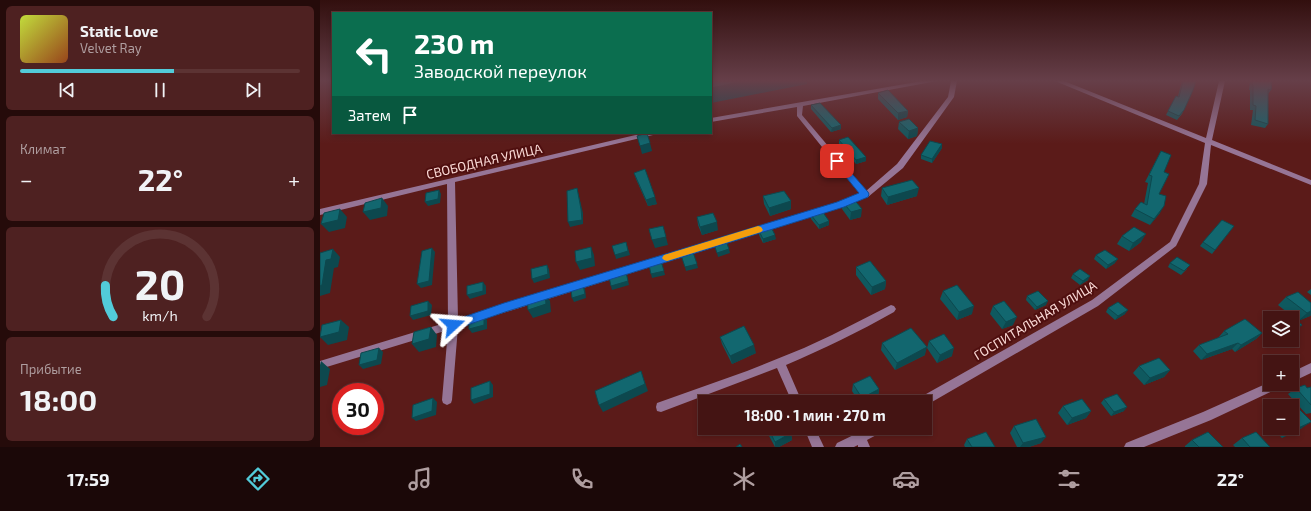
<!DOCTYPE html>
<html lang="ru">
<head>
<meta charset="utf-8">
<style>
	:root { --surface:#441413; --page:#4e2121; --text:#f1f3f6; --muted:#af9ea0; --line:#5c3333; --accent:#52cbd9 }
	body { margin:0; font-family:"Exo 2",sans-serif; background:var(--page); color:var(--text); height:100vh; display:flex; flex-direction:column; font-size:15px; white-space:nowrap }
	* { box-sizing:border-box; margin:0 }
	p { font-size:13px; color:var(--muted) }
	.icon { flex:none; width:22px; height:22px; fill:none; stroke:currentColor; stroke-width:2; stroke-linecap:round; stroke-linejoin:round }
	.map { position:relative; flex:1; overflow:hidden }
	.panel { display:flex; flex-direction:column; gap:6px; padding:6px; background:#250b0a; width:320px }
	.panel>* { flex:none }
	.guide { position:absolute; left:12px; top:12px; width:380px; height:122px; border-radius:0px; box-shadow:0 2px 6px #0003,0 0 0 1px var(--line); background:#0b6e4f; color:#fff; overflow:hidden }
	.controls { position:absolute; left:943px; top:311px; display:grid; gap:8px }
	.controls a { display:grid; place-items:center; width:36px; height:36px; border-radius:0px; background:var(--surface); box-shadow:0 2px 6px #0003,0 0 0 1px var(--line); font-size:20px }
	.speed { position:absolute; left:12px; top:383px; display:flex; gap:8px; font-size:20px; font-weight:700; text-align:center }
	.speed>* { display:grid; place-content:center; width:52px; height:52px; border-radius:50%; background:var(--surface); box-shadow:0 2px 6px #0003,0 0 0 1px var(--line); line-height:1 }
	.speed .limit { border:6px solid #d22; background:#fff; color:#111 }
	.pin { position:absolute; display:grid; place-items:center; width:34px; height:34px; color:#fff; margin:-17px; border-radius:8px; box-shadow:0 2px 6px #0006 }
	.me { position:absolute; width:44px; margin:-22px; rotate:71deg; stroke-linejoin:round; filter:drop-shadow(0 0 3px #0008) }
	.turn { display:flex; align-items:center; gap:14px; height:84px; padding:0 16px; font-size:18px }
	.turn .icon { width:52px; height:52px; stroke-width:2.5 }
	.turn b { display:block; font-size:28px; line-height:34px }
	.then { display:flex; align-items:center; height:38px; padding:0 16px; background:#0003; gap:8px; font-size:15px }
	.big { font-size:30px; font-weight:700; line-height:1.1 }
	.panel .tile { flex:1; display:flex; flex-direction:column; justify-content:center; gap:6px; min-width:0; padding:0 14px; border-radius:6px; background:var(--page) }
	.panel .dial { align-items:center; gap:0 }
	.dial svg { height:104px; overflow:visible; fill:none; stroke:var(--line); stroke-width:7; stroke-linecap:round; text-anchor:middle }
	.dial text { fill:var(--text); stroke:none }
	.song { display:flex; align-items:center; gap:12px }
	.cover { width:48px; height:48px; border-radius:6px; background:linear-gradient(135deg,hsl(70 70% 55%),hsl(20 70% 35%)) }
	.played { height:4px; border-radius:2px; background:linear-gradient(90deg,var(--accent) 55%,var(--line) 55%) }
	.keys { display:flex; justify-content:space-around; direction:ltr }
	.heat { display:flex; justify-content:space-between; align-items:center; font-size:22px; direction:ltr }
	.trip { position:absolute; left:378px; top:395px; width:234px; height:40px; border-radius:0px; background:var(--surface); box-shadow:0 2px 6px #0003,0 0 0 1px var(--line); font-weight:700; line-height:40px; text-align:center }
	.dock { display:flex; height:64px; justify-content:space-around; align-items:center; background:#1b0808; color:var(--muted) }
	.dock .icon { width:28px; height:28px }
	.dock .selected { color:var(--accent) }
	.dock b { font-size:18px; color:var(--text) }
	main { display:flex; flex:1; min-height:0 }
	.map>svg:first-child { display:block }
</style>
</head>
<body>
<main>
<section class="panel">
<div class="tile">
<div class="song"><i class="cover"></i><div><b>Static Love</b><p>Velvet Ray</p></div></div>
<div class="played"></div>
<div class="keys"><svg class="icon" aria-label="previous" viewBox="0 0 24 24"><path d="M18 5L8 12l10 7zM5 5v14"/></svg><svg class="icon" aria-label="pause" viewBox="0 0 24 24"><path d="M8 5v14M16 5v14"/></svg><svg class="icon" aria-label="next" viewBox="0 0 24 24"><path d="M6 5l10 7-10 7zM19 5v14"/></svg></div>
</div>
<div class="tile"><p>Климат</p>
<div class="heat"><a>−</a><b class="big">22°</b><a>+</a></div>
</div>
<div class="tile dial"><svg viewBox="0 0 100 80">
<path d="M14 69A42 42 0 1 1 86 69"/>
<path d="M14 69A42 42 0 0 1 8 45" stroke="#52cbd9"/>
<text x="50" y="56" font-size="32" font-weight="700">20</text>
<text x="50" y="72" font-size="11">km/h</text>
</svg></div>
<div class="tile"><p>Прибытие</p><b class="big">18:00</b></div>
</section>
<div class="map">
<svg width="991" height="447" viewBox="0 0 991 447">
	<rect width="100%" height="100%" fill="#5b1b19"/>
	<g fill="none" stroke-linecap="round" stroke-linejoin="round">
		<g fill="#967596" fill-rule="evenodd">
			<polygon points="602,81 617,81 483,106 482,115 546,191 577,164 628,97 631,81 637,81 634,97 583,168 548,197 523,207 138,327 132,400 131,403 127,405 123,403 122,400 128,330 0,369 0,361 128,322 127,184 0,215 0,209 324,133 336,133 333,135 135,182 138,319 517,203 540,194 477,116 477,107 391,122 391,118"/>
			<polygon points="735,81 744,81 886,138 899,81 905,81 892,140 991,180 991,185 891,145 887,184 856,246 778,306 605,406 605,402 598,402 599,398 772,300 850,242 879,184 885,143"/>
			<path d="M571 305 574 306 576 309 574 312C539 332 503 349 466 365L482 402H472L457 368 341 412 337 411 336 407 337 403 427 371 484 348 512 335Z"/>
			<polygon points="991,363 991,373 972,382 972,372"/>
			<polygon points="950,382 950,384 962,384 961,387 891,420 824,447 804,447 806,443 883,412"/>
			<polygon points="484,428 495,428 504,447 492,447"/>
			<polygon points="548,428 563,428 562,432 547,440 550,447 538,447 538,445 534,447 515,447 517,443"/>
		</g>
	</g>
	<g fill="#0f595f">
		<polygon points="862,81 876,81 862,114 857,120 846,115 856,96 858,96"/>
		<polygon points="930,81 952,81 951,90 948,94 948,124 945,128 931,125 933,110 930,110 930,90 929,90"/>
		<polygon points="558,93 588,111 587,117 578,120 558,99"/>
		<polygon points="491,105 521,129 511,132 491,109"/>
		<polygon points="579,122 598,128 597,136 588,139 578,129"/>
		<polygon points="519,140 546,157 546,161 536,164 519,144"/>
		<polygon points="622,148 612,163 601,159 601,155"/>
		<polygon points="841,151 844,172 839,194 840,213 830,225 811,216 815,209 824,204 828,183 825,182"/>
		<polygon points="314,173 337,204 328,206 316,179"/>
		<polygon points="562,188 597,196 567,205 561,196"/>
		<polygon points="443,196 471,201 471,209 450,216 444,204"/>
		<polygon points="522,201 541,217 530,220 522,209"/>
		<polygon points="491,215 509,221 509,225 499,229 491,219"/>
		<polygon points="377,217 398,230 382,235 378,225"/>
		<polygon points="914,226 892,254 880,246 883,242"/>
		<polygon points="439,231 456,239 443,243 439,235"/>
		<polygon points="802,236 821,242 809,251 797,244"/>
		<polygon points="776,255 795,263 786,269 774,259"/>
		<polygon points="850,263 867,269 861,275 848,267"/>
		<polygon points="536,267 566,281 565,289 551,295 536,275"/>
		<polygon points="753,274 768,280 760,285 751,278"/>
		<polygon points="991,289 991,295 987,292"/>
		<polygon points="623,291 652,314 637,320 620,299"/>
		<polygon points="707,296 726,305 715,310 706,300"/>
		<polygon points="966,297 991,303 991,315 990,316 978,321 958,305"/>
		<polygon points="673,306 693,325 682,329 670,314"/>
		<polygon points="788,308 805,314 795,320 786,312"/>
		<polygon points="950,324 950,332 946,328"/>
		<polygon points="904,331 942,333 936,339 915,352 912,349 881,360 873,351 879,345 898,338"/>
		<polygon points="400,337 436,353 412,364 402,344"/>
		<polygon points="609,341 632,356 617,363 607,348"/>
		<polygon points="562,343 605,355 575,370 561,350"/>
		<polygon points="819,366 850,370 844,377 824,385 813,373"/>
		<polygon points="533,384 559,389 558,397 547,402 539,402 532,391"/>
		<polygon points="991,387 991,413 986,414 968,394 976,388 987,388"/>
		<polygon points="784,399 804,411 791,416 781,403"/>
		<polygon points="743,406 771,411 766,418 747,425 738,413"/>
		<polygon points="694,426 721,443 709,447 697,447 690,433"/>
		<polygon points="447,428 471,433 472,440 459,447 455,447 448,434"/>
		<polygon points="952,428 982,428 962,438"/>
		<polygon points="922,438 950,447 915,447 913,445"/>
		<polygon points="647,439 675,447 645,447 644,445"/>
		<polygon points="872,440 903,447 865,447 865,446"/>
	</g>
	<g fill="#0d484e">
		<polygon points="425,81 487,81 487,84 391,103 391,88"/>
		<polygon points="588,111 587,117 578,120 578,113"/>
		<polygon points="521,125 521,129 511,132 512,128"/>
		<polygon points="598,128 597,136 588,139 589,131"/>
		<polygon points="330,143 332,151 322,154 320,146"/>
		<polygon points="622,144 622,148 612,163 612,159"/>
		<polygon points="546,157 546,161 536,164 536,160"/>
		<polygon points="257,188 258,192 263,213 263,224 250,227 248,222"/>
		<polygon points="599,188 597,196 567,205 568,197"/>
		<polygon points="119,190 121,194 120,203 108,206 105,202"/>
		<polygon points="335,197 337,204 328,206 326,200"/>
		<polygon points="62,198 68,206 67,216 50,220 43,212"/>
		<polygon points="471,201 471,209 450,216 449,208"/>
		<polygon points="844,206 840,213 830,225 834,219"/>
		<polygon points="20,209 27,217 25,228 9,232 1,224"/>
		<polygon points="542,209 541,217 530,220 531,212"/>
		<polygon points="509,221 509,225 499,229 499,225"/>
		<polygon points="397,222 398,230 382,235 380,227"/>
		<polygon points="826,234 821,242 809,251 813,243"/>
		<polygon points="455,235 456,239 443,243 443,239"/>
		<polygon points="346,237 348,245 335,248 332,240"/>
		<polygon points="306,242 310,255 296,259 295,255"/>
		<polygon points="271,247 274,255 275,266 260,270 256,262"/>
		<polygon points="112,248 115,252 112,285 101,288 97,284"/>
		<polygon points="13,249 20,257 18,267 14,268 10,293 0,296 0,286 6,260"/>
		<polygon points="409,249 410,253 398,257 397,253"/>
		<polygon points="798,259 795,263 786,269 788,265"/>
		<polygon points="377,264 378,268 366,271 365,267"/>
		<polygon points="227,265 229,269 230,278 214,283 212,279"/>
		<polygon points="344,271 345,275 332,278 331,274"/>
		<polygon points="306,272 309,285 292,290 291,286"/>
		<polygon points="770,276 768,280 760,285 763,281"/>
		<polygon points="566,281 565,289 551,295 552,287"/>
		<polygon points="163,282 166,286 166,294 150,299 147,295"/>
		<polygon points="263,285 265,289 266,298 254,302 252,298"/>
		<polygon points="225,293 230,301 231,312 213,318 208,310"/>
		<polygon points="108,301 112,305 111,315 93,320 90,316"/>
		<polygon points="728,301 726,305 715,310 717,307"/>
		<polygon points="654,306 652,314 637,320 639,312"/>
		<polygon points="808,310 805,314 795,320 798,316"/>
		<polygon points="991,311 991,315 990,316 978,321 987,313"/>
		<polygon points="164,316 167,320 167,329 152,333 149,329"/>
		<polygon points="697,317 693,325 682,329 686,322"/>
		<polygon points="21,320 29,327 27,340 8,345 0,337"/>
		<polygon points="982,325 974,332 972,333 972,330"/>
		<polygon points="111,327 117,335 116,347 99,352 92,344"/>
		<polygon points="942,333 936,339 915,352 921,345"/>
		<polygon points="918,343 912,349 881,360 887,354"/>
		<polygon points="434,345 436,353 412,364 410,356"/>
		<polygon points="607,347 605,355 575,370 577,363"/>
		<polygon points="59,348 63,352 61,364 43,369 39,365"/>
		<polygon points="634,348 632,356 617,363 620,355"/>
		<polygon points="1,361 10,369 7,385 0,387 0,365"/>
		<polygon points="850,370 844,377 824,385 830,378"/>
		<polygon points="321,371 328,391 283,412 279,405"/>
		<polygon points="170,381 173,385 173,397 154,404 151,400"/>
		<polygon points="559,389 558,397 547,402 541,402 542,398"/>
		<polygon points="113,398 117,402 116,415 96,421 92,418"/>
		<polygon points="807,407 804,411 791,416 794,412"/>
		<polygon points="771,411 766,418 747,425 752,418"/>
		<polygon points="991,422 982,428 962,438 972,431"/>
		<polygon points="471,433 472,440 459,447 455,447 455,442"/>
		<polygon points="726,437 721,443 709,447 700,447 703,443"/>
	</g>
	<g fill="#12676f" stroke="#0d484e">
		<polygon points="391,81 425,81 391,88"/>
		<polygon points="863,81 876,81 873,90 864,110 859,116 848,111 856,96 859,97"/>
		<polygon points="932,81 952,81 951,90 948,89 948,124 935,120 936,106 933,105 933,85 932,85"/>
		<polygon points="568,90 588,111 578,113 558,93"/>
		<polygon points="500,103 521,125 512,128 491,105"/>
		<polygon points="589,119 598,128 589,131 579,122"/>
		<polygon points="327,133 330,143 320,146 317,136"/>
		<polygon points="528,137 546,157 536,160 519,140"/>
		<polygon points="610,141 622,144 612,159 601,155"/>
		<polygon points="841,151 851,155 844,172 849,174 839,194 846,196 844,206 834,219 815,209 821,202 827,205 832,176 829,175"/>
		<polygon points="325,169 335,197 326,200 314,173"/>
		<polygon points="592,180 599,188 568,197 562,188"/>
		<polygon points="257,188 261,209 262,220 248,222 247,191"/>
		<polygon points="119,190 118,199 105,202 106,193"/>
		<polygon points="464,191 471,201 449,208 443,196"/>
		<polygon points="532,197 542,209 531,212 522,201"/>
		<polygon points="62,198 61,208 43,212 45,203"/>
		<polygon points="20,209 18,220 1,224 4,213"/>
		<polygon points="502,211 509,221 499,225 491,215"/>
		<polygon points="393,213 397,222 380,227 377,217"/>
		<polygon points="902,220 914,226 895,250 883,242"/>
		<polygon points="343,226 346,237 332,240 329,229"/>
		<polygon points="451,227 455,235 443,239 439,231"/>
		<polygon points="814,227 826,234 813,243 802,236"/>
		<polygon points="406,241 409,249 397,253 394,244"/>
		<polygon points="306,242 308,251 295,255 292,246"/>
		<polygon points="271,247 272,258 256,262 255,251"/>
		<polygon points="112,248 109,281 97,284 102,251"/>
		<polygon points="13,249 11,259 6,260 2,285 0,286 0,253"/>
		<polygon points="785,250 798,259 788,265 776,255"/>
		<polygon points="373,252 377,264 365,267 361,255"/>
		<polygon points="857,257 870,265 864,271 850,263"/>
		<polygon points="341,261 344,271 331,274 329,265"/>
		<polygon points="550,261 566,281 552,287 536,267"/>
		<polygon points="227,265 228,274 212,279 211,269"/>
		<polygon points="760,269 770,276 763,281 753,274"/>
		<polygon points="306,272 308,281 291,286 289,277"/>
		<polygon points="163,282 163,291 147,295 147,286"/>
		<polygon points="263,285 265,294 252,298 251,289"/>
		<polygon points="637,285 654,306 639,312 623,291"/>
		<polygon points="718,291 728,301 717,307 707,296"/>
		<polygon points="978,292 991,303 991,311 987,313 966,297"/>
		<polygon points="225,293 226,304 208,310 207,298"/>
		<polygon points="108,301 108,311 90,316 91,306"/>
		<polygon points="684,301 697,317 686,322 673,306"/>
		<polygon points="798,302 808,310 798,316 788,308"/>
		<polygon points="968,314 982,325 972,330 972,318 959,318"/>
		<polygon points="164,316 164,325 149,329 149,320"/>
		<polygon points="925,319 942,333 921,345 918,343 887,354 879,345 908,334 904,331"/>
		<polygon points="21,320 19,332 0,337 2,325"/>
		<polygon points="424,326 434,345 410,356 400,337"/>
		<polygon points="111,327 109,339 92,344 94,332"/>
		<polygon points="591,328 607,347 577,363 562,343"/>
		<polygon points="624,334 634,348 620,355 609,341"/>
		<polygon points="59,348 57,360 39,365 41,353"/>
		<polygon points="839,358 850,370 830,378 819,366"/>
		<polygon points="321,371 325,384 279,405 275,391"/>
		<polygon points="550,376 559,389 542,398 533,384"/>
		<polygon points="170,381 170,394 151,400 151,388"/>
		<polygon points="985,385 987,388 991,387 991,405 976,388"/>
		<polygon points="513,394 519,402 501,402"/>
		<polygon points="797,394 807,407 794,412 784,399"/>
		<polygon points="113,398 112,411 92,418 93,405"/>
		<polygon points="762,399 771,411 752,418 743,406"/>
		<polygon points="980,410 991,421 991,422 972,431 969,428 972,428 972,414"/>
		<polygon points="716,419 726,437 703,443 694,426"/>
		<polygon points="448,428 468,428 471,433 455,442"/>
		<polygon points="666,432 675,447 652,447 647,439"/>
		<polygon points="888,432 903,447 879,447 872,440"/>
		<polygon points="936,432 950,447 930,447 922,438"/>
		<polygon points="420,444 422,447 416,447"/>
	</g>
	<linearGradient id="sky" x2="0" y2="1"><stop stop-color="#320f0e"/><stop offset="0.56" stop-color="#663f49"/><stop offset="1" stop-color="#663f49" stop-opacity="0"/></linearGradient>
	<rect width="991" height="144" fill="url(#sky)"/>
	<polygon fill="#1a73e8" stroke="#114b97" points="517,158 519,159 548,192 549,194 548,197 524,207 185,312 133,330 129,328 127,325 129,322 184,303 517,202 539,193 513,161"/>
	<polygon fill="#f59e0b" points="438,226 441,227 443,230 441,232 347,261 344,260 342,258 344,255"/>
	<g text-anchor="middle" stroke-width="4" stroke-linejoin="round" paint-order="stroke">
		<g font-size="13" fill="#fad9d5" stroke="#4f0f0f">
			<text transform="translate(164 161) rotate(-13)" y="5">СВОБОДНАЯ УЛИЦА</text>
			<text transform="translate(715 320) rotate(-31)" y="5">ГОСПИТАЛЬНАЯ УЛИЦА</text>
		</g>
	</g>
</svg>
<div class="controls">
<a><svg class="icon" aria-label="layers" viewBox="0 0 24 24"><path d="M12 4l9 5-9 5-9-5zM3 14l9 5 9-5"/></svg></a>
<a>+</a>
<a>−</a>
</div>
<div class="speed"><div class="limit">30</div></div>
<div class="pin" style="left:517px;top:161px;background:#d93025"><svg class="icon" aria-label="arrive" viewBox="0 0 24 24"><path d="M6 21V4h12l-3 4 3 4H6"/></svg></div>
<svg class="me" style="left:133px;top:325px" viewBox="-20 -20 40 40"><path d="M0-17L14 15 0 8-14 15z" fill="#1a73e8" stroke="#fff" stroke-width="4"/></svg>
<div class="trip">18:00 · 1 мин · 270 m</div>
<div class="guide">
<div class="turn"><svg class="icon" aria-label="left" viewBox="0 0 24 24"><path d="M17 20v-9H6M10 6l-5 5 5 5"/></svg><div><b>230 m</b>Заводской переулок</div></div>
<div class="then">Затем<svg class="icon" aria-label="arrive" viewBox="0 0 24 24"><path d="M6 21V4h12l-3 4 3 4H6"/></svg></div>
</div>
</div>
</main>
<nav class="dock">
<b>17:59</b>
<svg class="icon selected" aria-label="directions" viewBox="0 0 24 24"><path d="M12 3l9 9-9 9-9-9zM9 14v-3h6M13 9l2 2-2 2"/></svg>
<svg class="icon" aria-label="music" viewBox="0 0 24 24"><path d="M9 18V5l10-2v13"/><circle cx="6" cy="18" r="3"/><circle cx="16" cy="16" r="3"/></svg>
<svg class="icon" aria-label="phone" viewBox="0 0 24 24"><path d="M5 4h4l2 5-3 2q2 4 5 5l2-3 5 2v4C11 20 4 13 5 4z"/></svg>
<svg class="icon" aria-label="climate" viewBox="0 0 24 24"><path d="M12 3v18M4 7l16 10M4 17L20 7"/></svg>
<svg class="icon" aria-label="car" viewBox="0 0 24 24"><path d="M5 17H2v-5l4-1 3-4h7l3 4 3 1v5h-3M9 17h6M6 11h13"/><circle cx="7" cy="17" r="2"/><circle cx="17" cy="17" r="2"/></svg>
<svg class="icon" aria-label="filters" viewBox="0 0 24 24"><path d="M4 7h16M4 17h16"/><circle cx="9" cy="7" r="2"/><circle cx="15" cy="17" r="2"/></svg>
<b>22°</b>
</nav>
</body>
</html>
